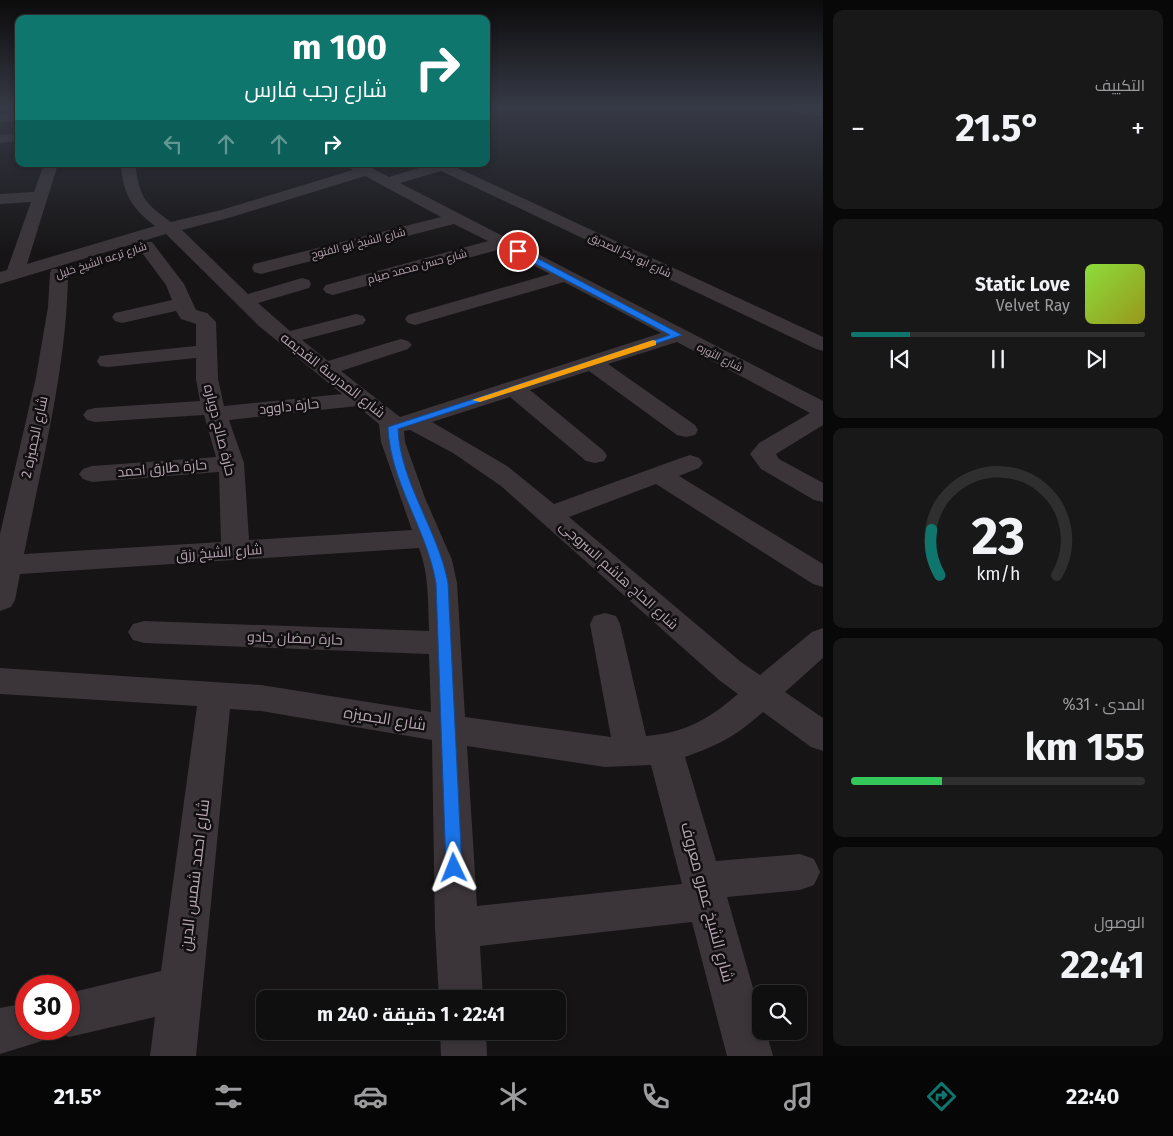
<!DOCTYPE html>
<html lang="ar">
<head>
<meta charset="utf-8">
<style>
	:root { --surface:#100f10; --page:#191819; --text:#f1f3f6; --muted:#9c9c9f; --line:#302f30; --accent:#0f766e }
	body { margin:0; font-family:"Fira Sans",Cairo,sans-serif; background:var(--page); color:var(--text); direction:rtl; height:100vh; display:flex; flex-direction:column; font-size:19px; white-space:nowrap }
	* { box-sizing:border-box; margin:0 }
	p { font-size:16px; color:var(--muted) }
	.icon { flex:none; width:28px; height:28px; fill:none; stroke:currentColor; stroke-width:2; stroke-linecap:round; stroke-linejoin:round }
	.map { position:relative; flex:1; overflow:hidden; direction:ltr }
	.sheet { display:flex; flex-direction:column; gap:10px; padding:10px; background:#090809; width:350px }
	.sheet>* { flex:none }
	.top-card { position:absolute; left:15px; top:15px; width:475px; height:152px; border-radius:10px; box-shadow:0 2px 8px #0003,0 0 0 1px var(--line); direction:rtl; background:#0f766e; color:#fff; overflow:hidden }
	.controls { position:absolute; left:752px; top:985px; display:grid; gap:10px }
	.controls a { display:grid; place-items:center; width:55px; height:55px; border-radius:10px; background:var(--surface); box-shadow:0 2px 8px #0003,0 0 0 1px var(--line); font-size:25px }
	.speed { position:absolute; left:15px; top:975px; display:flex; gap:10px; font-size:25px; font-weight:700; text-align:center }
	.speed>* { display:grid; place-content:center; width:65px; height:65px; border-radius:50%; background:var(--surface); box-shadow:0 2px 8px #0003,0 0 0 1px var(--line); line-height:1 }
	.speed .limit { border:8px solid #d22; background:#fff; color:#111 }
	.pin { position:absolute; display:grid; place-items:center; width:42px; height:42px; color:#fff; margin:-21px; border:2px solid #fff; border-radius:50%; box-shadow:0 1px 5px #0007 }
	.me { position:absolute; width:55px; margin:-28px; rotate:358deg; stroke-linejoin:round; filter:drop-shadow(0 0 4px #0008) }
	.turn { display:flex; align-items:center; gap:18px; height:105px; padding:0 20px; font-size:22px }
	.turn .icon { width:65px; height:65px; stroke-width:2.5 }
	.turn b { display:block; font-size:35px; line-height:42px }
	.lanes { display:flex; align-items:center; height:48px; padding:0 20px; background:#0003; justify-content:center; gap:25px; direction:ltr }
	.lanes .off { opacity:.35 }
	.big { font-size:38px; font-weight:700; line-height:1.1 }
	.sheet .widget { flex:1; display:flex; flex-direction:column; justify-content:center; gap:8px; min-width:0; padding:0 18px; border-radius:10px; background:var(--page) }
	.sheet .dial { align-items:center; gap:0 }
	.dial svg { height:130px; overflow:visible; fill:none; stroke:var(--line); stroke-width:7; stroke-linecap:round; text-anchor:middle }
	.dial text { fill:var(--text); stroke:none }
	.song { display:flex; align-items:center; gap:15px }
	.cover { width:60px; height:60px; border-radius:8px; background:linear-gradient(135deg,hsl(90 70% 55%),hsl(60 70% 35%)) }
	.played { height:5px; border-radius:2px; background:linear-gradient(90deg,var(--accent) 20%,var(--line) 20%) }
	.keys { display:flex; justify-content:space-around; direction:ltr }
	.heat { display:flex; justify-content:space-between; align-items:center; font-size:28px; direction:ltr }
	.charge { height:8px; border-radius:4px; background:linear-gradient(90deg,#34c759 31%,var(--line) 0) }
	.trip { position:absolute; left:256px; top:990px; width:310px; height:50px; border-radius:10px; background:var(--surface); box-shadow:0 2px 8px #0003,0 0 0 1px var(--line); font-weight:700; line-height:50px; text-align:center; direction:rtl }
	.dock { display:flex; height:80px; justify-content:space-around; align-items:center; background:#060606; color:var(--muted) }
	.dock .icon { width:35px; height:35px }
	.dock .selected { color:var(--accent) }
	.dock b { font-size:22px; color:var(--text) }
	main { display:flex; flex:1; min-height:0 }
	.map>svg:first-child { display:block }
</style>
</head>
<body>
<main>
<section class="sheet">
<div class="widget"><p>التكييف</p>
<div class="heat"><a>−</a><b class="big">21.5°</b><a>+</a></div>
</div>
<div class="widget">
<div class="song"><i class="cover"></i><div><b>Static Love</b><p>Velvet Ray</p></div></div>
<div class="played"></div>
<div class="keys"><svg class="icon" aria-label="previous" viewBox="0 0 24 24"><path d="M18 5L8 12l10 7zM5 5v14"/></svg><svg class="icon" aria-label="pause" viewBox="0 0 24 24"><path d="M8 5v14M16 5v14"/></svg><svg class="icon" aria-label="next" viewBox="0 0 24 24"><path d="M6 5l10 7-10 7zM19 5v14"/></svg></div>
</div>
<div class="widget dial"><svg viewBox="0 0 100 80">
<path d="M14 69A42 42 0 1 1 86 69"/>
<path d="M14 69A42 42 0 0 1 9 41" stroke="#0f766e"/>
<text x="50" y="56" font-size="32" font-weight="700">23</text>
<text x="50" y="72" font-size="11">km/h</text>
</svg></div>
<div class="widget"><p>المدى · 31%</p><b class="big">155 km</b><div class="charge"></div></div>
<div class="widget"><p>الوصول</p><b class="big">22:41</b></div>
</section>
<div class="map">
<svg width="823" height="1056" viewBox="0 0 823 1056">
	<rect width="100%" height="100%" fill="#161415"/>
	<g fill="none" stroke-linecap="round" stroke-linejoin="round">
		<g fill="#3b3539" fill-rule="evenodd">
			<polygon points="780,107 823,109 823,117 786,111"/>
			<polygon points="19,112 19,120 0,122 0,114"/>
			<polygon points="11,134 16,135 18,138 16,141 0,143 0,135"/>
			<path d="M44 164H58L27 264 155 226C132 209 122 192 121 164H135C140 197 143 202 171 222L221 210 353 170 346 164H364L389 177 431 164H449L823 337V351L816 349 441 171 400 183 823 401V425L776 454 779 459 823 483V502L814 500 761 469 750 454 759 443 810 413 677 342 608 364 695 425 698 430 695 435 686 437 677 435 589 371 530 390 604 451 607 456 604 461 595 463 586 461 510 397 432 422 507 466 554 504 681 458 690 455 699 458 703 463 699 468 679 476 823 564V587L813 584 656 484 569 517 741 662 760 675 812 632 823 628V658L785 692 823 718V751L811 747 763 712C736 736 719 745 685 757L716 861 800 854 814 859 820 872 814 885 800 890 727 897 761 1016V1031H766L773 1056H727L692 922 480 946 483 999H439L435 928 432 740 261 711 230 709 196 1056H150L155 1017 69 1037 53 1031 52 1029H69V993L161 971 197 706 0 694V668L261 685 431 712 429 654 144 643 133 640 128 632 133 624 144 621 429 631C428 603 429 574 419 548L20 574 15 600 11 607 0 611V534L36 377 48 307 50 273 52 269H66L68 273C67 367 42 462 24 554L221 542 219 472 92 482 83 479 79 474 83 469 92 466 216 457 204 415 95 422 87 420 83 415 87 410 95 408 200 401 196 379V358L108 367 100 366 97 361 100 356 108 355 196 346V324L181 319 176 311 122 323 115 321 112 317 115 313 172 300 166 285 137 246 140 242H152L184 284 196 310 207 313 216 322 218 379 224 406 342 394 259 326 166 234 0 284V272L7 270 31 202 0 204V194L34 192ZM365 176 441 217 254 264 252 268 254 272 261 274 454 224 488 241 326 285 323 289 326 293 333 295 501 249 550 274 408 315 405 319 408 323 415 325 422 323 564 282 661 333 400 417 341 371 408 349 412 345 408 341 401 339 394 341 328 361 302 340 363 324 366 320 363 316 356 314 290 331 258 303 309 288 311 284 309 280 302 278 248 294 182 230 232 217ZM357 406 379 424 381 442 412 530 249 540 244 463 229 420ZM410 430 453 453 501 486 719 680 738 694C709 719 685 733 646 736L620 624 616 616 605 613 594 616 590 624 611 737 465 717 457 583 452 560 425 498 405 442 404 431ZM467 746 605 767 651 765 682 884 477 906Z"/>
			<polygon points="26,1003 26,1029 47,1029 42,1041 0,1054 0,1008"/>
			<polygon points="440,1031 486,1031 487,1056 441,1056"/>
		</g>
	</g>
	<linearGradient id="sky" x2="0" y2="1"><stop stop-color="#0c0b0c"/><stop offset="0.42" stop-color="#363a46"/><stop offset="1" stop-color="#363a46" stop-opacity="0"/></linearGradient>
	<rect width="823" height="254" fill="url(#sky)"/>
	<path fill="#1a73e8" stroke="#114b97" d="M515 249H520L682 335 398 429C400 482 438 530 448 583L462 868 460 874 454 876 448 874 446 868 436 583C427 529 390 482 388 427L670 335 515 253Z"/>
	<polygon fill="#f59e0b" points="653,340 656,341 656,345 480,402 472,400"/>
	<g text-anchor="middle" stroke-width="5" stroke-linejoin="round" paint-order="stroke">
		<g font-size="11" fill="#b7a5b4" stroke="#110f10">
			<text transform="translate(358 243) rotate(-14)" y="4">شارع الشيخ ابو الفتوح</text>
			<text transform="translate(630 255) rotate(25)" y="4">شارع ابو بكر الصديق</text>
			<text transform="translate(101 260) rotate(-18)" y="4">شارع ترعه الشيخ خليل</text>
			<text transform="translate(417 266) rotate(-15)" y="4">شارع حسن محمد صيام</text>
			<text transform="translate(720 357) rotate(27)" y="4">شارع الثوره</text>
		</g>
		<g font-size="14" fill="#b7a5b4" stroke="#110f10">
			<text transform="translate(333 375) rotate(38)" y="5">شارع المدرسة القديمه</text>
			<text transform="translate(289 406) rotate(-6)" y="5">حارة داوود</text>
			<text transform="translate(220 430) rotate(76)" y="5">حارة صالح دوباره</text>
			<text transform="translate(34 437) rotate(-78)" y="5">شارع الجميزه 2</text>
			<text transform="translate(162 468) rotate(-5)" y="5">حارة طارق احمد</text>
			<text transform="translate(219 552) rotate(-4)" y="5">شارع الشيخ رزق</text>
			<text transform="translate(619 575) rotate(42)" y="5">شارع الحاج هاشم السروجى</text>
			<text transform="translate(295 638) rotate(2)" y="5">حارة رمضان جادو</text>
		</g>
		<g font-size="16" fill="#b7a5b4" stroke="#110f10">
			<text transform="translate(385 718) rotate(9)" y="6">شارع الجميزه</text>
			<text transform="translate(194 875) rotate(-83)" y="6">شارع احمد شمس الدين</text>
			<text transform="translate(708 902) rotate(75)" y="6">شارع الشيخ عمرو معروف</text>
		</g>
	</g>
</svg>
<div class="controls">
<a><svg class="icon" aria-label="search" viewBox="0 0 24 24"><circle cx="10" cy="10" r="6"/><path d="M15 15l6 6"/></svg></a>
</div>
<div class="speed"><div class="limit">30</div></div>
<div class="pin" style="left:518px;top:251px;background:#d93025"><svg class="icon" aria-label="arrive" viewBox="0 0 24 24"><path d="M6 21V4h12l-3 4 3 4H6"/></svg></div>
<svg class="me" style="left:454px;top:868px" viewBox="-20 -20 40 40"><path d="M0-17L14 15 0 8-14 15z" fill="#1a73e8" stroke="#fff" stroke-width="4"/></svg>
<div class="trip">22:41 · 1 دقيقة · 240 m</div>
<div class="top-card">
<div class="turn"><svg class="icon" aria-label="right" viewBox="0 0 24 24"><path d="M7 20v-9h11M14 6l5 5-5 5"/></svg><div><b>100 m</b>شارع رجب فارس</div></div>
<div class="lanes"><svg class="icon off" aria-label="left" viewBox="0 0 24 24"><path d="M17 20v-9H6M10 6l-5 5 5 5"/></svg><svg class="icon off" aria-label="ahead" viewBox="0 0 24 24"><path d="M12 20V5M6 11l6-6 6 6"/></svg><svg class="icon off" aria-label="ahead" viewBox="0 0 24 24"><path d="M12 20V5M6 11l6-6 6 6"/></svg><svg class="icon" aria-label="right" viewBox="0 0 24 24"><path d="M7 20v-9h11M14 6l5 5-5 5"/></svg></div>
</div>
</div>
</main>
<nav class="dock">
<b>22:40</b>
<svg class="icon selected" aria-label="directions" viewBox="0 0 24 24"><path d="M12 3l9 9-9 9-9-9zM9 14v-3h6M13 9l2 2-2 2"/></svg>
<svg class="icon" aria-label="music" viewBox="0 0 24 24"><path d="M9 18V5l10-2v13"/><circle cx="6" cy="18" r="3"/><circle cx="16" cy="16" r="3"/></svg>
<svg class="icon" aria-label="phone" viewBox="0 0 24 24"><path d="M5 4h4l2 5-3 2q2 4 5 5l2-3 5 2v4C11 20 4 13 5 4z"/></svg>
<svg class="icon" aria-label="climate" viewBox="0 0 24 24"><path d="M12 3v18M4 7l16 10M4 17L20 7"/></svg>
<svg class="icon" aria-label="car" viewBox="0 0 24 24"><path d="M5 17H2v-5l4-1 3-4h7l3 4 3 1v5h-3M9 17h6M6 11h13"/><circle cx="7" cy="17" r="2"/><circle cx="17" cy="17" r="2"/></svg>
<svg class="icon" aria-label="filters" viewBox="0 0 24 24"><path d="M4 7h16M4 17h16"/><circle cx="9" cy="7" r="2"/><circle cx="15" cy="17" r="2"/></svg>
<b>21.5°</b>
</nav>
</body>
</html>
